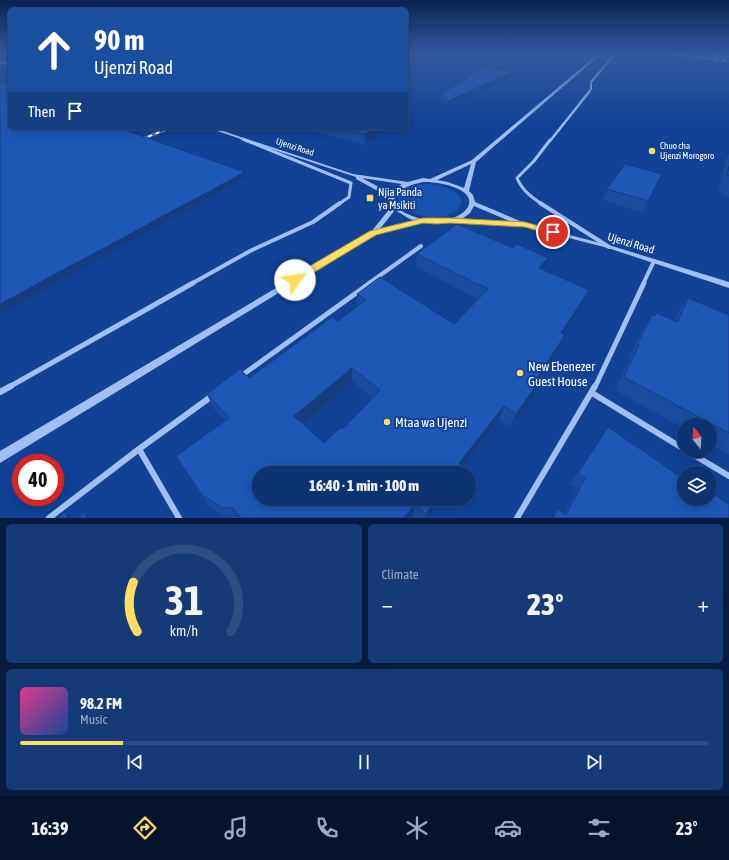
<!DOCTYPE html>
<html lang="en">
<head>
<meta charset="utf-8">
<style>
	:root { --surface:#0d3270; --page:#163a75; --text:#f1f3f6; --muted:#9aaac3; --line:#2d4d83; --accent:#ffdd63 }
	body { margin:0; font-family:"Asap Condensed",sans-serif; background:var(--page); color:var(--text); height:100vh; display:flex; flex-direction:column; font-size:15px; white-space:nowrap }
	* { box-sizing:border-box; margin:0 }
	p { font-size:13px; color:var(--muted) }
	.icon { flex:none; width:22px; height:22px; fill:none; stroke:currentColor; stroke-width:2; stroke-linecap:round; stroke-linejoin:round }
	.map { position:relative; height:518px; overflow:hidden }
	.drawer { display:flex; flex-direction:column; gap:6px; padding:6px; background:#071c3e; flex:1 }
	.drawer>* { flex:none }
	.hud { position:absolute; left:8px; top:8px; width:400px; height:122px; border-radius:6px; box-shadow:0 2px 10px #0003,0 0 0 1px var(--line); background:#1a4fa0; color:#fff; overflow:hidden }
	.needle { width:26px; rotate:342deg }
	.tools { position:absolute; left:677px; top:418px; display:grid; gap:8px }
	.tools a { display:grid; place-items:center; width:40px; height:40px; border-radius:50%; background:var(--surface); box-shadow:0 2px 10px #0003,0 0 0 1px var(--line); font-size:20px }
	.speed { position:absolute; left:12px; top:454px; display:flex; gap:8px; font-size:20px; font-weight:700; text-align:center }
	.speed>* { display:grid; place-content:center; width:52px; height:52px; border-radius:50%; background:var(--surface); box-shadow:0 2px 10px #0003,0 0 0 1px var(--line); line-height:1 }
	.speed .limit { border:6px solid #d22; background:#fff; color:#111 }
	.pin { position:absolute; display:grid; place-items:center; width:34px; height:34px; color:#fff; margin:-17px; border:2px solid #fff; border-radius:50%; box-shadow:0 1px 4px #0007 }
	.me { position:absolute; width:44px; margin:-22px; rotate:59deg; stroke-linejoin:round; filter:drop-shadow(0 0 3px #0008) }
	.turn { display:flex; align-items:center; gap:14px; height:84px; padding:0 20px; font-size:18px }
	.turn .icon { width:52px; height:52px; stroke-width:2.5 }
	.turn b { display:block; font-size:28px; line-height:34px }
	.then { display:flex; align-items:center; height:38px; padding:0 20px; background:#0003; gap:8px; font-size:15px }
	.big { font-size:30px; font-weight:800; line-height:1.1 }
	.drawer .widget { flex:1; display:flex; flex-direction:column; justify-content:center; gap:6px; min-width:0; padding:0 14px; border-radius:6px; background:var(--page) }
	.drawer .dial { align-items:center; gap:0 }
	.dial svg { height:104px; overflow:visible; fill:none; stroke:var(--line); stroke-width:7; stroke-linecap:round; text-anchor:middle }
	.dial text { fill:var(--text); stroke:none }
	.song { display:flex; align-items:center; gap:12px }
	.cover { width:48px; height:48px; border-radius:6px; background:linear-gradient(135deg,hsl(330 70% 55%),hsl(220 70% 35%)) }
	.played { height:4px; border-radius:2px; background:linear-gradient(90deg,var(--accent) 15%,var(--line) 15%) }
	.keys { display:flex; justify-content:space-around; direction:ltr }
	.heat { display:flex; justify-content:space-between; align-items:center; font-size:22px; direction:ltr }
	.drawer .tiles { flex:1; display:grid; gap:6px; grid-template-columns:1fr 1fr }
	.widget:last-child { grid-column:span 2 }
	.trip { position:absolute; left:252px; top:466px; width:224px; height:40px; border-radius:20px; background:var(--surface); box-shadow:0 2px 10px #0003,0 0 0 1px var(--line); font-weight:800; line-height:40px; text-align:center }
	.dock { display:flex; height:64px; justify-content:space-around; align-items:center; background:#05142d; color:var(--muted) }
	.dock .icon { width:28px; height:28px }
	.dock .current { color:var(--accent) }
	.dock b { font-size:18px; color:var(--text) }
	.map>svg:first-child { display:block }
</style>
</head>
<body>
<div class="map">
<svg width="729" height="518" viewBox="0 0 729 518">
	<rect width="100%" height="100%" fill="#114296"/>
	<path fill="#1852b1" d="M422 184C431 184 440 185 449 189 470 198 462 212 444 216 413 223 371 192 422 184Z"/>
	<g fill="none" stroke-linecap="round" stroke-linejoin="round">
		<g stroke="#a0c0f4" stroke-width="2">
			<polyline points="704,54 729,57"/>
			<polyline points="588,93 591,89 591,82 615,54"/>
		</g>
		<g stroke="#a0c0f4" stroke-width="2.5">
			<polyline points="242,139 248,141"/>
			<polyline points="550,141 589,92"/>
		</g>
		<g stroke="#a0c0f4" stroke-width="3">
			<polyline points="245,140 351,183 349,197 339,204"/>
			<path d="M542 204C531 197 522 190 517 178L534 161 550 140"/>
		</g>
		<g stroke="#a0c0f4" stroke-width="4">
			<polyline points="540,203 609,247"/>
			<polyline points="191,284 250,251 313,222 340,203"/>
			<polyline points="368,284 421,246"/>
			<polyline points="643,284 654,261"/>
		</g>
		<g stroke="#a0c0f4" stroke-width="5">
			<polyline points="241,376 370,283"/>
			<polyline points="9,387 193,283"/>
			<polyline points="595,387 644,283"/>
		</g>
		<g stroke="#a0c0f4" stroke-width="6">
			<polyline points="0,392 11,386"/>
			<polyline points="592,393 684,449"/>
			<polyline points="139,449 179,518"/>
			<polyline points="687,451 729,476"/>
			<polyline points="49,518 139,449 212,396"/>
			<polyline points="517,518 595,386"/>
		</g>
		<g fill="#a0c0f4" fill-rule="evenodd">
			<path d="M598 54H601L476 162 469 191 473 195 475 202 527 224 612 246 729 282V288L608 248 522 226 519 227 453 222 437 223H424L375 234 0 463V451L371 232 391 207 388 199 389 197 356 179V177L208 128H214L353 174 408 182 423 178 430 179 472 160ZM471 164 464 188 448 182 437 180ZM362 178 402 184 396 188 390 193ZM423 182C436 182 450 184 462 191 479 202 463 217 448 219 439 220 427 220 418 218 382 207 391 188 423 182ZM474 206 514 223 462 219 470 213ZM395 210 408 218 415 221 379 230Z"/>
			<polygon points="0,61 10,64 10,66 0,63"/>
		</g>
		<g stroke="#fff" stroke-width="2">
			<g id="rail-far1">
				<polyline points="671,54 729,61"/>
				<polyline points="137,141 170,128"/>
			</g>
		</g>
		<g stroke="#fff" stroke-width="3">
			<polyline id="rail" points="137,141 139,140"/>
		</g>
		<use href="#rail-far1" stroke="#114296" stroke-width="1.5" stroke-dasharray="4" stroke-linecap="butt"/>
		<use href="#rail" stroke="#114296" stroke-width="2" stroke-dasharray="6" stroke-linecap="butt"/>
	</g>
	<g fill="#1a4b9d" fill-rule="evenodd">
		<polygon points="513,72 512,76 447,105 442,97 443,93"/>
		<polygon points="298,128 389,128 365,145"/>
		<polygon points="729,154 729,197 722,195 723,191 718,190 726,159"/>
		<polygon points="662,174 642,213 603,200 607,189"/>
		<path d="M513 248 548 258 544 270 589 290 583 303 563 334 565 335 559 349 537 383 533 397 510 427 499 419 458 473 259 499H441L428 518H415L413 516 411 518H227L209 507 176 456 225 421 213 408 207 394 249 378 338 321 357 306V294L454 324 478 299 416 267 417 254ZM352 381 372 398 343 429 324 443 303 424Z"/>
		<polygon points="688,298 729,315 729,454 710,444 710,425 684,425 684,429 615,390 630,358 629,357 643,329 652,315 654,316 656,313 675,321 679,311"/>
		<polygon points="608,427 729,518 552,518 558,509 564,514 577,489 570,484"/>
	</g>
	<g fill="#153d7f">
		<polygon points="513,72 512,76 447,105 448,101"/>
		<polygon points="374,128 389,128 365,145 365,134"/>
		<polygon points="245,172 246,177 0,314 0,304"/>
		<polygon points="548,258 544,271 539,268"/>
		<polygon points="589,290 583,303 555,347 561,333"/>
		<polygon points="565,335 559,349 529,395 535,381"/>
		<polygon points="352,368 352,381 297,429 294,416"/>
		<polygon points="538,383 533,397 510,427 516,414"/>
		<polygon points="504,406 499,419 458,473 454,473 459,463"/>
		<polygon points="436,499 441,499 428,518 425,518 426,514"/>
		<polygon points="415,504 413,516 411,518 404,518"/>
		<polygon points="65,512 71,518 68,518"/>
	</g>
	<g fill="#1e57b6" stroke="#153d7f" fill-rule="evenodd">
		<polygon points="482,68 513,72 448,101 443,93"/>
		<polygon points="0,82 10,85 10,128 119,128 245,172 0,304"/>
		<polygon points="340,128 374,128 365,134"/>
		<polygon points="625,164 662,174 648,201 607,189"/>
		<polygon points="729,166 729,176 727,175"/>
		<path d="M457 224 513 248 517 244 548 258 539 268 589 290 561 333 565 335 535 381 538 383 516 414 504 406 459 463 460 464 454 473H259V499H436L426 514 415 504 404 518H241L232 507 223 508 202 495 176 456 229 418 207 394 240 369 249 378 332 317 338 321 366 300 357 294 380 277 454 324 488 289 417 254ZM352 368 380 390 343 429 341 427 324 443 294 416Z"/>
		<polygon points="688,298 729,315 729,433 624,377 639,344 637,344 652,315 655,316 656,313 678,322"/>
		<polygon points="608,427 684,479 684,499 710,499 710,492 729,504 729,518 553,518 558,509 566,515 585,478 578,473"/>
		<polygon points="65,512 68,518 57,518"/>
		<polygon points="84,513 87,518 79,518"/>
	</g>
	<linearGradient id="sky" x2="0" y2="1"><stop stop-color="#092452"/><stop offset="0.43" stop-color="#325aa0"/><stop offset="1" stop-color="#325aa0" stop-opacity="0"/></linearGradient>
	<rect width="729" height="126" fill="url(#sky)"/>
	<polygon fill="#ffdd63" stroke="#a69040" points="423,218 450,218 525,222 556,231 558,232 553,235 525,227 450,223 437,224 423,223 376,235 298,282 295,283 290,280 291,277 370,231"/>
	<g fill="#ffdd63" stroke="#114296" stroke-width="1.5">
		<circle cx="652" cy="151" r="4"/>
		<rect x="366" y="194" width="8" height="8" rx="2"/>
		<circle cx="520" cy="373" r="4"/>
		<circle cx="387" cy="422" r="4"/>
	</g>
	<g text-anchor="middle" stroke-width="4" stroke-linejoin="round" paint-order="stroke">
		<g font-size="9" fill="#fff" stroke="#114296" text-anchor="start">
			<text x="660" y="149">Chuo cha<tspan x="660" dy="10">Ujenzi Morogoro</tspan></text>
		</g>
		<g font-size="9" fill="#fff" stroke="#114296">
			<text transform="translate(295 147) rotate(18)" y="3">Ujenzi Road</text>
		</g>
		<g font-size="11" fill="#fff" stroke="#114296" text-anchor="start">
			<text x="378" y="196">Njia Panda<tspan x="378" dy="13">ya Msikiti</tspan></text>
		</g>
		<g font-size="11" fill="#fff" stroke="#114296">
			<text transform="translate(631 243) rotate(17)" y="4">Ujenzi Road</text>
		</g>
		<g font-size="13" fill="#fff" stroke="#114296" text-anchor="start">
			<text x="528" y="371">New Ebenezer<tspan x="528" dy="15">Guest House</tspan></text>
			<text x="395" y="427">Mtaa wa Ujenzi</text>
		</g>
	</g>
</svg>
<div class="tools">
<a><svg class="needle" viewBox="-14 -14 28 28"><path d="M0-13l5 13h-10z" fill="#e53935"/><path d="M0 13l5-13h-10z" fill="#9aaac3"/></svg></a>
<a><svg class="icon" aria-label="layers" viewBox="0 0 24 24"><path d="M12 4l9 5-9 5-9-5zM3 14l9 5 9-5"/></svg></a>
</div>
<div class="speed"><div class="limit">40</div></div>
<div class="pin" style="left:553px;top:232px;background:#d93025"><svg class="icon" aria-label="arrive" viewBox="0 0 24 24"><path d="M6 21V4h12l-3 4 3 4H6"/></svg></div>
<svg class="me" style="left:295px;top:280px" viewBox="-20 -20 40 40"><circle r="19" fill="#fff"/><path d="M0-13L10 11 0 6-10 11z" fill="#ffdd63"/></svg>
<div class="trip">16:40 · 1 min · 100 m</div>
<div class="hud">
<div class="turn"><svg class="icon" aria-label="ahead" viewBox="0 0 24 24"><path d="M12 20V5M6 11l6-6 6 6"/></svg><div><b>90 m</b>Ujenzi Road</div></div>
<div class="then">Then<svg class="icon" aria-label="arrive" viewBox="0 0 24 24"><path d="M6 21V4h12l-3 4 3 4H6"/></svg></div>
</div>
</div>
<section class="drawer">
<div class="tiles">
<div class="widget dial"><svg viewBox="0 0 100 80">
<path d="M14 69A42 42 0 1 1 86 69"/>
<path d="M14 69A42 42 0 0 1 11 31" stroke="#ffdd63"/>
<text x="50" y="56" font-size="32" font-weight="700">31</text>
<text x="50" y="72" font-size="11">km/h</text>
</svg></div>
<div class="widget"><p>Climate</p>
<div class="heat"><a>−</a><b class="big">23°</b><a>+</a></div>
</div>
<div class="widget">
<div class="song"><i class="cover"></i><div><b>98.2 FM</b><p>Music</p></div></div>
<div class="played"></div>
<div class="keys"><svg class="icon" aria-label="previous" viewBox="0 0 24 24"><path d="M18 5L8 12l10 7zM5 5v14"/></svg><svg class="icon" aria-label="pause" viewBox="0 0 24 24"><path d="M8 5v14M16 5v14"/></svg><svg class="icon" aria-label="next" viewBox="0 0 24 24"><path d="M6 5l10 7-10 7zM19 5v14"/></svg></div>
</div>
</div>
</section>
<nav class="dock">
<b>16:39</b>
<svg class="icon current" aria-label="directions" viewBox="0 0 24 24"><path d="M12 3l9 9-9 9-9-9zM9 14v-3h6M13 9l2 2-2 2"/></svg>
<svg class="icon" aria-label="music" viewBox="0 0 24 24"><path d="M9 18V5l10-2v13"/><circle cx="6" cy="18" r="3"/><circle cx="16" cy="16" r="3"/></svg>
<svg class="icon" aria-label="phone" viewBox="0 0 24 24"><path d="M5 4h4l2 5-3 2q2 4 5 5l2-3 5 2v4C11 20 4 13 5 4z"/></svg>
<svg class="icon" aria-label="climate" viewBox="0 0 24 24"><path d="M12 3v18M4 7l16 10M4 17L20 7"/></svg>
<svg class="icon" aria-label="car" viewBox="0 0 24 24"><path d="M5 17H2v-5l4-1 3-4h7l3 4 3 1v5h-3M9 17h6M6 11h13"/><circle cx="7" cy="17" r="2"/><circle cx="17" cy="17" r="2"/></svg>
<svg class="icon" aria-label="filters" viewBox="0 0 24 24"><path d="M4 7h16M4 17h16"/><circle cx="9" cy="7" r="2"/><circle cx="15" cy="17" r="2"/></svg>
<b>23°</b>
</nav>
</body>
</html>
